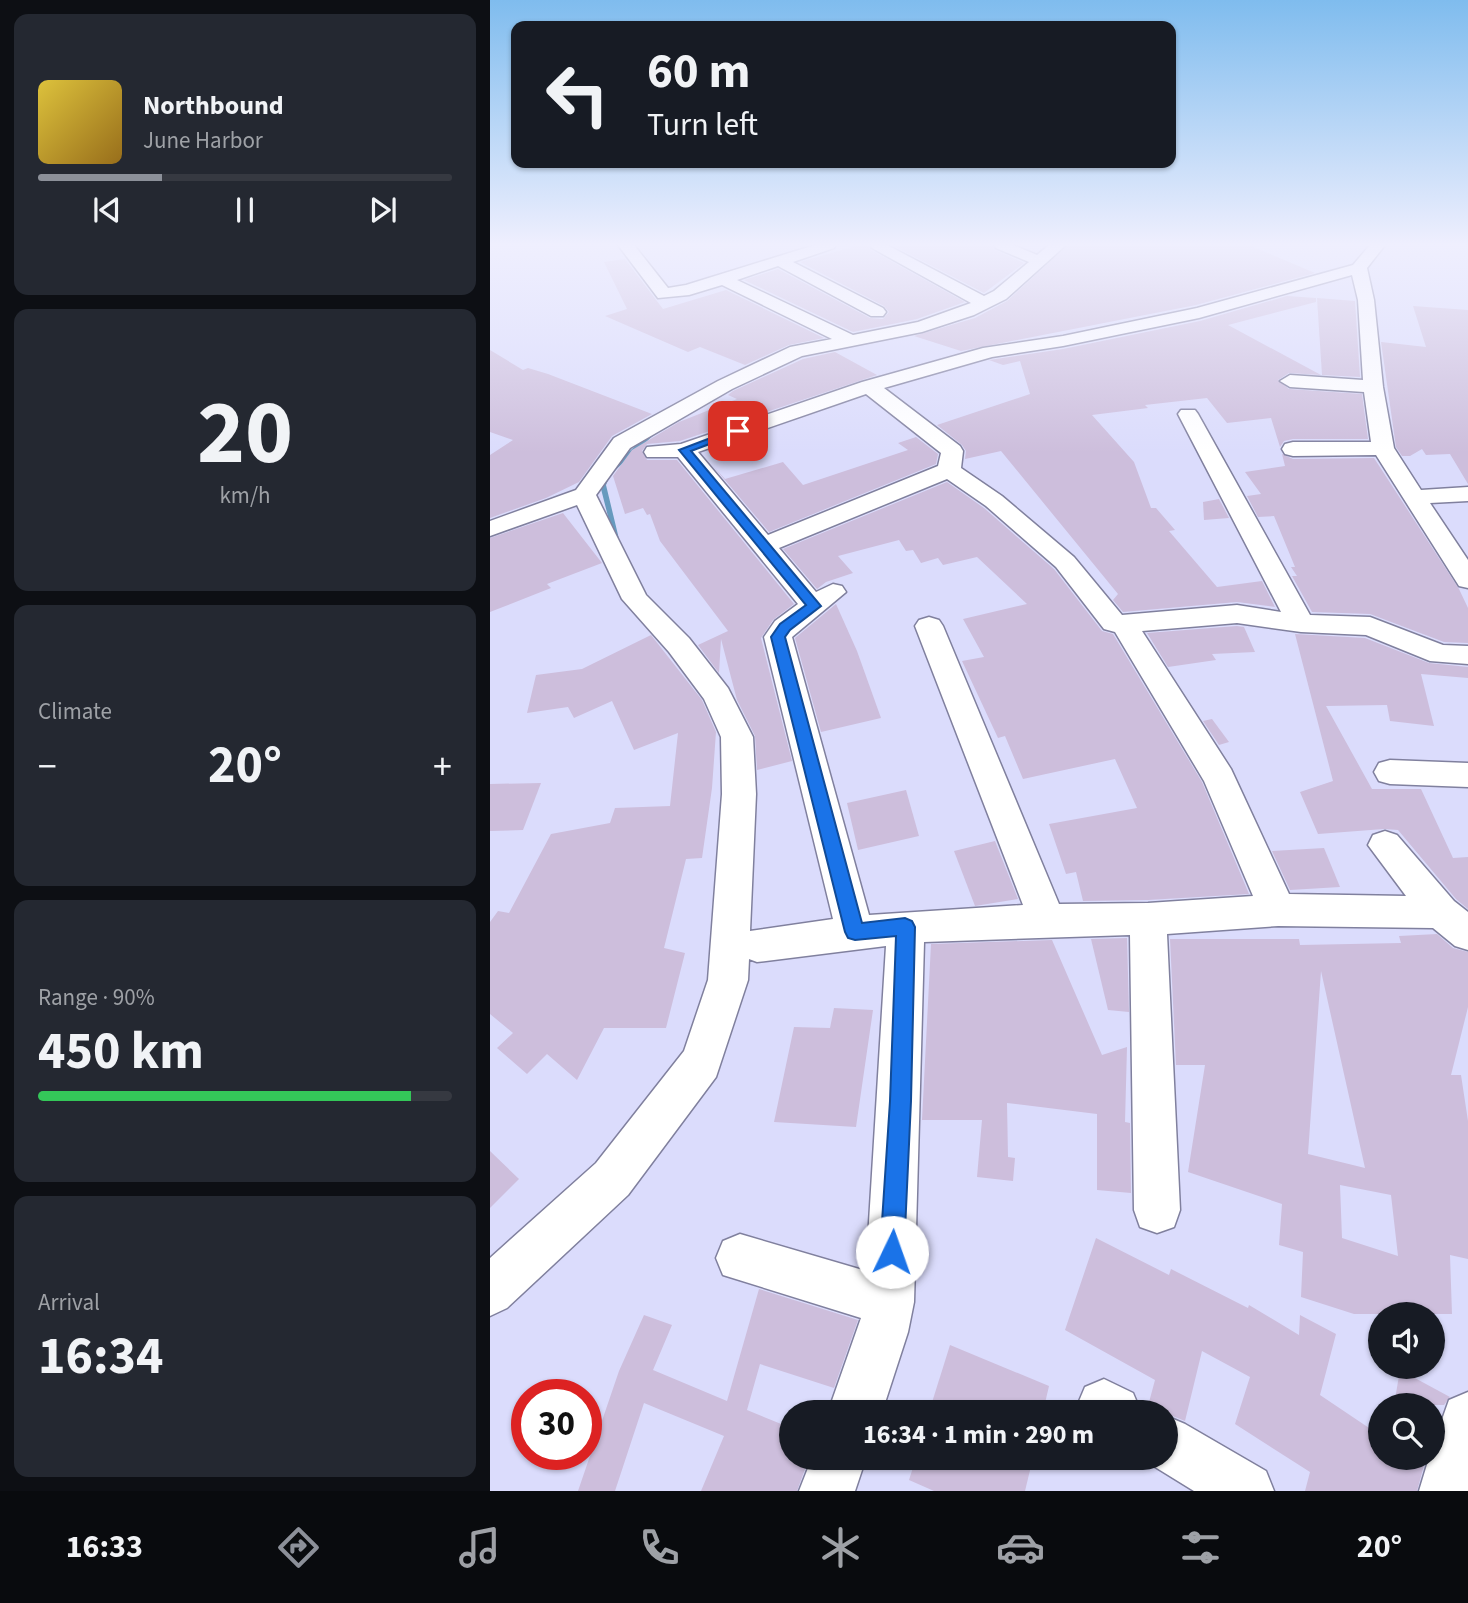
<!DOCTYPE html>
<html lang="en">
<head>
<meta charset="utf-8">
<style>
	:root { --surface:#171b24; --page:#242831; --text:#f1f3f6; --muted:#9ea1a6; --line:#363941; --accent:#8c9099 }
	body { margin:0; font-family:"Source Sans 3",sans-serif; background:var(--page); color:var(--text); height:100vh; display:flex; flex-direction:column; font-size:26px; white-space:nowrap }
	* { box-sizing:border-box; margin:0 }
	p { font-size:23px; color:var(--muted) }
	.icon { flex:none; width:38px; height:38px; fill:none; stroke:currentColor; stroke-width:2; stroke-linecap:round; stroke-linejoin:round }
	.map { position:relative; flex:1; overflow:hidden }
	.side { display:flex; flex-direction:column; gap:14px; padding:14px; background:#0d0f14; width:490px }
	.side>* { flex:none }
	.banner { position:absolute; left:21px; top:21px; width:665px; height:147px; border-radius:14px; box-shadow:0 2px 5px #0004; background:#171b24; color:var(--text); overflow:hidden }
	.tools { position:absolute; left:878px; top:1302px; display:grid; gap:14px }
	.tools a { display:grid; place-items:center; width:77px; height:77px; border-radius:50%; background:var(--surface); box-shadow:0 2px 5px #0004; font-size:35px }
	.speed { position:absolute; left:21px; top:1379px; display:flex; gap:14px; font-size:35px; font-weight:700; text-align:center }
	.speed>* { display:grid; place-content:center; width:91px; height:91px; border-radius:50%; background:var(--surface); box-shadow:0 2px 5px #0004; line-height:1 }
	.speed .limit { border:10px solid #d22; background:#fff; color:#111 }
	.pin { position:absolute; display:grid; place-items:center; width:60px; height:60px; color:#fff; margin:-30px; border-radius:14px; box-shadow:0 4px 10px #0006 }
	.me { position:absolute; width:77px; margin:-38px; rotate:3deg; stroke-linejoin:round; filter:drop-shadow(0 0 5px #0008) }
	.turn { display:flex; align-items:center; gap:24px; height:147px; padding:0 21px; font-size:32px }
	.turn .icon { width:91px; height:91px; stroke-width:2.5 }
	.turn b { display:block; font-size:49px; line-height:60px }
	.big { font-size:52px; font-weight:700; line-height:1.1 }
	.side .tile { flex:1; display:flex; flex-direction:column; justify-content:center; gap:10px; min-width:0; padding:0 24px; border-radius:14px; background:var(--page) }
	.side .dial { align-items:center; gap:0 }
	.dial b { font-size:91px; line-height:1 }
	.song { display:flex; align-items:center; gap:21px }
	.cover { width:84px; height:84px; border-radius:10px; background:linear-gradient(135deg,hsl(50 70% 55%),hsl(40 70% 35%)) }
	.played { height:7px; border-radius:4px; background:linear-gradient(90deg,var(--accent) 30%,var(--line) 30%) }
	.keys { display:flex; justify-content:space-around; direction:ltr }
	.heat { display:flex; justify-content:space-between; align-items:center; font-size:38px; direction:ltr }
	.charge { height:10px; border-radius:5px; background:linear-gradient(90deg,#34c759 90%,var(--line) 0) }
	.trip { position:absolute; left:289px; top:1400px; width:399px; height:70px; border-radius:35px; background:var(--surface); box-shadow:0 2px 5px #0004; font-weight:700; line-height:70px; text-align:center }
	.menu { display:flex; height:112px; justify-content:space-around; align-items:center; background:#090b0e; color:var(--muted) }
	.menu .icon { width:49px; height:49px }
	.menu .selected { color:var(--accent) }
	.menu b { font-size:32px; color:var(--text) }
	main { display:flex; flex:1; min-height:0 }
	.map>svg:first-child { display:block }
</style>
</head>
<body>
<main>
<section class="side">
<div class="tile">
<div class="song"><i class="cover"></i><div><b>Northbound</b><p>June Harbor</p></div></div>
<div class="played"></div>
<div class="keys"><svg class="icon" aria-label="previous" viewBox="0 0 24 24"><path d="M18 5L8 12l10 7zM5 5v14"/></svg><svg class="icon" aria-label="pause" viewBox="0 0 24 24"><path d="M8 5v14M16 5v14"/></svg><svg class="icon" aria-label="next" viewBox="0 0 24 24"><path d="M6 5l10 7-10 7zM19 5v14"/></svg></div>
</div>
<div class="tile dial"><b>20</b><p>km/h</p></div>
<div class="tile"><p>Climate</p>
<div class="heat"><a>−</a><b class="big">20°</b><a>+</a></div>
</div>
<div class="tile"><p>Range · 90%</p><b class="big">450 km</b><div class="charge"></div></div>
<div class="tile"><p>Arrival</p><b class="big">16:34</b></div>
</section>
<div class="map">
<svg width="978" height="1491" viewBox="0 0 978 1491">
	<rect width="100%" height="100%" fill="#dbdcfc"/>
	<g fill="none" stroke-linecap="round" stroke-linejoin="round">
		<polygon fill="#679abe" fill-rule="evenodd" points="161,432 166,433 120,475 116,485 129,539 128,540 124,540 110,485 115,473"/>
	</g>
	<g fill="#cdbedc" fill-rule="evenodd">
		<polygon points="369,245 377,245 381,250 475,302 427,319 363,332 254,280 288,269 380,318 393,319 399,312 394,306 310,262"/>
		<polygon points="402,245 501,245 505,250 534,263 494,293"/>
		<polygon points="578,245 759,245 825,273 706,305 471,351 424,336 485,318 517,301"/>
		<polygon points="135,259 173,309 236,290 334,338 299,345 255,365 210,347 198,352 115,316 137,309 114,262"/>
		<polygon points="797,296 826,298 826,302 738,325 831,375 799,373 788,380 799,389 872,394 878,439 803,439 794,441 790,447 781,418 737,423 717,398 655,405 658,408 602,415 644,462 661,508 666,508 685,530 679,531 727,587 772,581 785,607 747,602 633,612 623,600 628,594 511,451 475,459 476,451 472,445 447,425 540,394 530,361 513,365 499,360 573,349 710,321"/>
		<polygon points="827,298 865,301 870,377 832,375"/>
		<polygon points="923,306 978,310 978,484 960,454 936,455 932,449 920,456 912,456 906,447 891,342 936,347"/>
		<polygon points="0,350 33,370 38,368 58,374 162,414 122,436 89,482 56,498 0,518 0,455 23,440 0,432"/>
		<polygon points="345,352 387,375 190,441 157,444 152,451 157,460 187,460 304,604 283,620 271,638 302,761 267,770 265,736 247,700 231,639 229,673 208,645 238,631 170,541 160,514 157,515 153,508 135,514 123,476 142,450 189,422 247,399 238,395 243,391 313,359"/>
		<polygon points="426,437 448,454 446,464 279,532 223,466 235,479 293,462 313,485 418,450 408,443"/>
		<polygon points="792,454 803,459 884,458 969,589 978,608 978,643 954,642 880,614 822,612 802,576 807,576 801,567 805,567 784,516 768,517 757,496 771,494 755,472 795,466"/>
		<polygon points="457,482 494,508 564,569 612,631 623,634 712,782 759,894 658,900 593,901 586,872 576,874 559,824 647,808 625,759 533,779 515,736 508,738 472,661 494,657 473,619 537,604 487,557 453,565 448,558 431,563 423,550 416,551 409,540 348,556 363,573 336,582 327,589 293,549"/>
		<polygon points="729,499 739,518 714,520 713,502"/>
		<polygon points="73,513 112,563 57,584 61,588 0,612 0,538"/>
		<polygon points="346,604 367,651 391,718 331,732 305,638"/>
		<polygon points="747,626 754,627 765,652 722,654 726,660 678,667 657,633"/>
		<polygon points="805,634 875,638 939,663 978,667 978,678 931,674 944,726 900,721 897,705 836,706 882,789 931,789 963,858 978,857 978,909 966,899 908,830 894,829 828,834 810,792 843,781"/>
		<polygon points="161,635 212,700 226,732 222,788 212,858 196,859 174,948 195,953 176,1028 114,1028 87,1080 57,1054 37,1074 7,1048 23,1033 0,1014 0,922 8,911 19,913 61,834 120,823 125,808 180,806 188,733 144,750 122,701 84,718 78,707 37,713 46,675 92,669"/>
		<polygon points="722,719 739,742 729,745 713,721"/>
		<polygon points="51,783 33,830 0,831 0,784"/>
		<polygon points="416,790 429,836 368,850 357,803"/>
		<polygon points="505,841 528,899 485,906 464,851"/>
		<polygon points="834,848 850,887 800,890 782,851"/>
		<path d="M947 934 963 948 978 952V1007L961 1075H971L978 1121V1259L960 1255 962 1314H864L811 1297 813 1252 789 1245 792 1204 698 1172 715 1065H686L680 939H809L810 945 911 943 909 936ZM831 971 875 1168 818 1154ZM850 1185 901 1195 908 1256 852 1238Z"/>
		<polygon points="637,938 639,1012 618,1010 601,939"/>
		<polygon points="562,940 612,1055 637,1047 635,1122 640,1123 641,1193 607,1190 607,1114 517,1103 518,1157 525,1158 523,1181 487,1177 492,1120 432,1120 441,944"/>
		<polygon points="344,1008 383,1010 366,1127 284,1122 304,1027 340,1028"/>
		<polygon points="0,1151 29,1179 0,1208"/>
		<polygon points="606,1238 679,1275 681,1269 758,1308 759,1305 809,1335 810,1315 846,1334 830,1395 891,1436 891,1458 936,1458 927,1491 815,1491 820,1472 745,1424 760,1377 712,1351 695,1421 658,1406 665,1380 575,1330"/>
		<polygon points="269,1289 368,1320 344,1388 270,1364 257,1410 301,1428 301,1458 319,1458 307,1491 211,1491 234,1436 154,1403 125,1491 88,1491 129,1371 154,1315 182,1325 163,1370 237,1401"/>
		<polygon points="460,1345 559,1386 553,1412 439,1412"/>
		<polygon points="910,1370 960,1397 954,1405 904,1405"/>
		<polygon points="426,1458 543,1458 535,1491 444,1491 419,1480"/>
	</g>
	<g fill="none" stroke-linecap="round" stroke-linejoin="round">
		<g stroke="#80809e" stroke-width="3">
			<g id="street">
				<path d="M128 245H144L178 288 196 285 325 245H346L344 248 303 262 393 308 396 312 393 316H381L288 266 247 280 363 335 428 322 481 303 382 248 380 245H397L494 296 504 291 539 262 506 248 504 245H523L547 255 559 245H576L516 299 484 315 432 332 312 356 242 389 140 448 106 495 156 595 199 638 238 688 263 737 266 794 260 931 343 919 274 637 285 621 308 604 188 457H157L154 452 157 447 191 444 372 382 493 348 573 336 707 308 863 265 880 245H895L877 268 884 300 893 387 904 448 931 490 978 487V501L940 503 978 560V588L969 586 886 455 803 456 795 454 792 449 795 444 803 442H881L874 392 800 387 790 381 800 375 873 380 868 300 862 275 709 318 573 346 502 357 394 388 470 446 473 451 471 468 512 496 584 557 632 615 747 605 791 612 688 414 691 410H705L708 414 820 615 880 617 953 645 978 646V664L940 661 876 635 811 632 747 623 652 631 741 769 799 894 916 896 878 845 883 835 895 831 907 835 964 901 978 912V950L965 946 943 928 788 926 677 934 690 1210 684 1227 667 1233 650 1227 644 1210 640 935 434 942 424 1302 418 1332 392 1412H338L371 1318 233 1275 226 1258 233 1241 250 1234 376 1271 396 946 267 962 259 959 258 980 226 1077 138 1195 17 1308 0 1316V1258L106 1163 194 1051 218 980 232 794 231 737 214 699 179 652 132 599 87 505 0 536V521L86 490 124 438 228 381 300 347 342 339 232 285 199 295 168 298ZM376 394 451 453 448 466 278 535 208 452ZM457 479 496 506 566 567 614 629 625 632 714 781 763 896 658 903 569 904 453 626 449 620 439 617 429 620 425 626 533 905 379 915 302 637 356 592 352 586 343 584 326 592 289 548Z"/>
				<polygon points="900,760 978,763 978,787 900,784 889,781 884,772 889,763"/>
				<polygon points="614,1379 643,1393 651,1412 590,1412 587,1406 595,1387"/>
				<polygon points="978,1392 978,1491 929,1491 939,1458 943,1458 943,1445 959,1400"/>
				<polygon points="676,1416 695,1424 776,1471 784,1491 704,1491 657,1462 655,1458 676,1458"/>
				<polygon points="322,1458 376,1458 365,1491 309,1491"/>
			</g>
		</g>
		<use href="#street" fill="#fff" fill-rule="evenodd"/>
	</g>
	<linearGradient id="sky" x2="0" y2="1"><stop stop-color="#7fbcee"/><stop offset="0.54" stop-color="#efeffe"/><stop offset="1" stop-color="#efeffe" stop-opacity="0"/></linearGradient>
	<rect width="978" height="453" fill="url(#sky)"/>
	<polygon fill="#1a73e8" stroke="#114b97" stroke-width="2" points="244,429 254,431 201,451 331,606 300,630 295,637 372,923 415,918 422,921 425,927 421,1101 414,1252 411,1261 402,1264 394,1261 390,1252 400,1101 406,936 365,940 358,938 355,932 281,637 290,624 316,605 189,450"/>
</svg>
<div class="tools">
<a><svg class="icon" aria-label="sound" viewBox="0 0 24 24"><path d="M4 9h4l5-4v14l-5-4H4zM17 9q2 3 0 6"/></svg></a>
<a><svg class="icon" aria-label="search" viewBox="0 0 24 24"><circle cx="10" cy="10" r="6"/><path d="M15 15l6 6"/></svg></a>
</div>
<div class="speed"><div class="limit">30</div></div>
<div class="pin" style="left:248px;top:431px;background:#d93025"><svg class="icon" aria-label="arrive" viewBox="0 0 24 24"><path d="M6 21V4h12l-3 4 3 4H6"/></svg></div>
<svg class="me" style="left:402px;top:1252px" viewBox="-20 -20 40 40"><circle r="19" fill="#fff"/><path d="M0-13L10 11 0 6-10 11z" fill="#1a73e8"/></svg>
<div class="trip">16:34 · 1 min · 290 m</div>
<div class="banner">
<div class="turn"><svg class="icon" aria-label="left" viewBox="0 0 24 24"><path d="M17 20v-9H6M10 6l-5 5 5 5"/></svg><div><b>60 m</b>Turn left</div></div>
</div>
</div>
</main>
<nav class="menu">
<b>16:33</b>
<svg class="icon selected" aria-label="directions" viewBox="0 0 24 24"><path d="M12 3l9 9-9 9-9-9zM9 14v-3h6M13 9l2 2-2 2"/></svg>
<svg class="icon" aria-label="music" viewBox="0 0 24 24"><path d="M9 18V5l10-2v13"/><circle cx="6" cy="18" r="3"/><circle cx="16" cy="16" r="3"/></svg>
<svg class="icon" aria-label="phone" viewBox="0 0 24 24"><path d="M5 4h4l2 5-3 2q2 4 5 5l2-3 5 2v4C11 20 4 13 5 4z"/></svg>
<svg class="icon" aria-label="climate" viewBox="0 0 24 24"><path d="M12 3v18M4 7l16 10M4 17L20 7"/></svg>
<svg class="icon" aria-label="car" viewBox="0 0 24 24"><path d="M5 17H2v-5l4-1 3-4h7l3 4 3 1v5h-3M9 17h6M6 11h13"/><circle cx="7" cy="17" r="2"/><circle cx="17" cy="17" r="2"/></svg>
<svg class="icon" aria-label="filters" viewBox="0 0 24 24"><path d="M4 7h16M4 17h16"/><circle cx="9" cy="7" r="2"/><circle cx="15" cy="17" r="2"/></svg>
<b>20°</b>
</nav>
</body>
</html>
